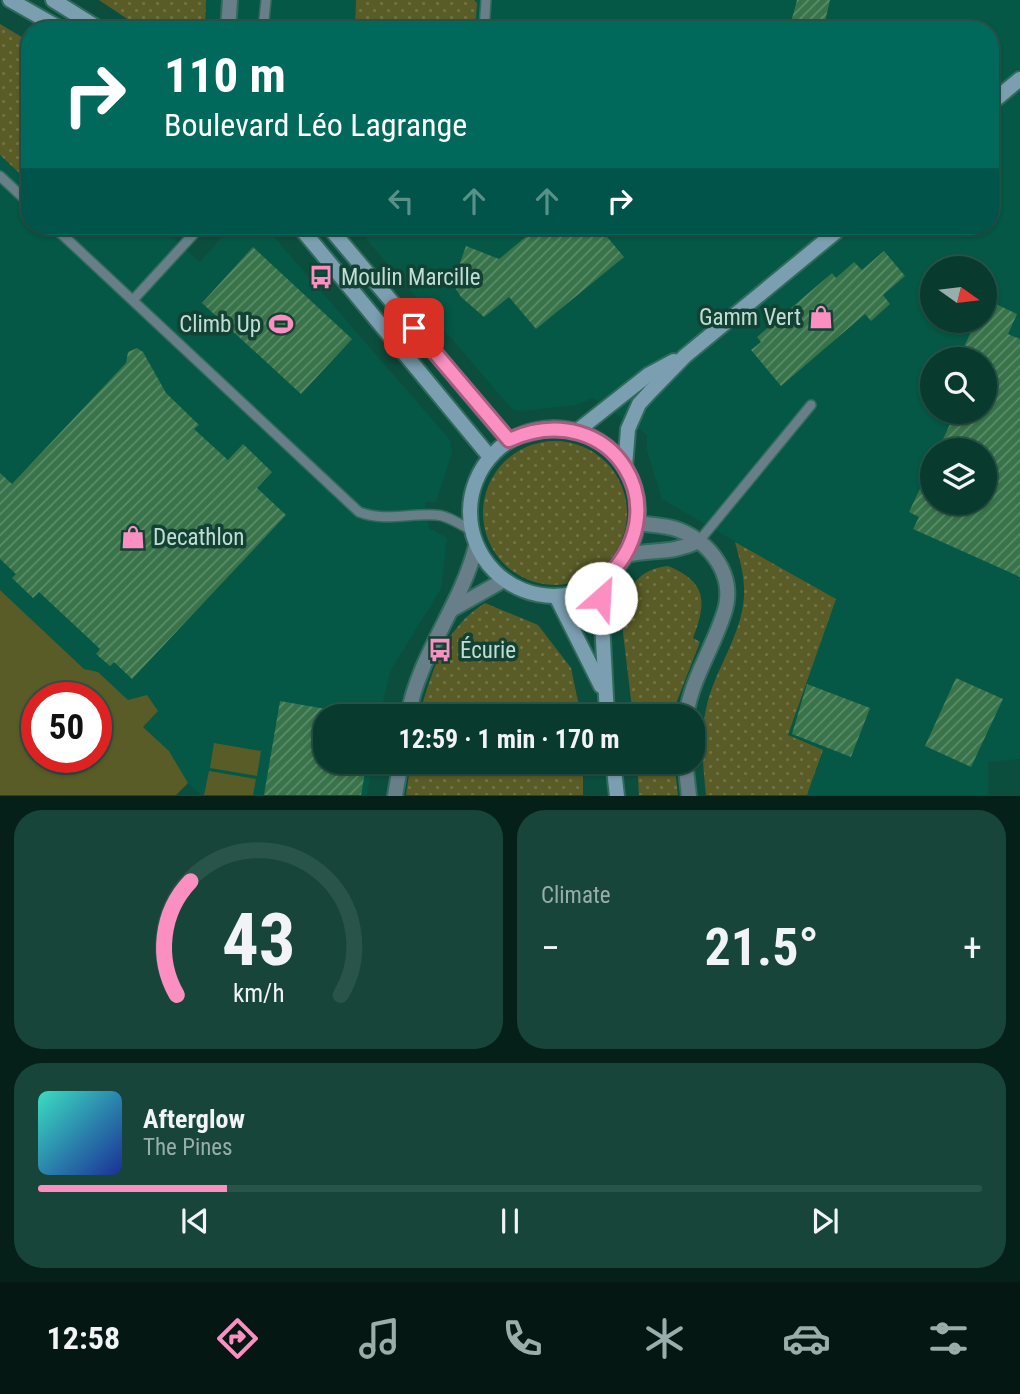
<!DOCTYPE html>
<html lang="en">
<head>
<meta charset="utf-8">
<style>
	:root { --surface:#093a2e; --page:#17453a; --text:#f1f3f6; --muted:#99adaa; --line:#29544a; --accent:#fc8fc2 }
	body { margin:0; font-family:"Roboto Condensed",sans-serif; background:var(--page); color:var(--text); height:100vh; display:flex; flex-direction:column; font-size:26px; white-space:nowrap }
	* { box-sizing:border-box; margin:0 }
	p { font-size:23px; color:var(--muted) }
	.icon { flex:none; width:38px; height:38px; fill:none; stroke:currentColor; stroke-width:2; stroke-linecap:round; stroke-linejoin:round }
	.map { position:relative; height:796px; overflow:hidden }
	.panel { display:flex; flex-direction:column; gap:14px; padding:14px; background:#052019; flex:1 }
	.panel>* { flex:none }
	.guide { position:absolute; left:21px; top:21px; width:978px; height:214px; border-radius:28px; box-shadow:0 2px 5px #0004,0 0 0 2px var(--line); background:#00695c; color:#fff; overflow:hidden }
	.needle { width:46px; rotate:104deg }
	.buttons { position:absolute; left:920px; top:256px; display:grid; gap:14px }
	.buttons a { display:grid; place-items:center; width:77px; height:77px; border-radius:50%; background:var(--surface); box-shadow:0 2px 5px #0004,0 0 0 2px var(--line); font-size:35px }
	.speed { position:absolute; left:21px; top:682px; display:flex; gap:14px; font-size:35px; font-weight:700; text-align:center }
	.speed>* { display:grid; place-content:center; width:91px; height:91px; border-radius:50%; background:var(--surface); box-shadow:0 2px 5px #0004,0 0 0 2px var(--line); line-height:1 }
	.speed .limit { border:10px solid #d22; background:#fff; color:#111 }
	.pin { position:absolute; display:grid; place-items:center; width:60px; height:60px; color:#fff; margin:-30px; border-radius:14px; box-shadow:0 4px 10px #0006 }
	.me { position:absolute; width:77px; margin:-38px; rotate:26deg; stroke-linejoin:round; filter:drop-shadow(0 0 5px #0008) }
	.turn { display:flex; align-items:center; gap:24px; height:147px; padding:0 28px; font-size:32px }
	.turn .icon { width:91px; height:91px; stroke-width:2.5 }
	.turn b { display:block; font-size:49px; line-height:60px }
	.lanes { display:flex; align-items:center; height:66px; padding:0 28px; background:#0003; justify-content:center; gap:35px; direction:ltr }
	.lanes .off { opacity:.35 }
	.big { font-size:52px; font-weight:700; line-height:1.1 }
	.panel .card { flex:1; display:flex; flex-direction:column; justify-content:center; gap:10px; min-width:0; padding:0 24px; border-radius:28px; background:var(--page) }
	.panel .dial { align-items:center; gap:0 }
	.dial svg { height:182px; overflow:visible; fill:none; stroke:var(--line); stroke-width:7; stroke-linecap:round; text-anchor:middle }
	.dial text { fill:var(--text); stroke:none }
	.song { display:flex; align-items:center; gap:21px }
	.cover { width:84px; height:84px; border-radius:10px; background:linear-gradient(135deg,hsl(170 70% 55%),hsl(230 70% 35%)) }
	.played { height:7px; border-radius:4px; background:linear-gradient(90deg,var(--accent) 20%,var(--line) 20%) }
	.keys { display:flex; justify-content:space-around; direction:ltr }
	.heat { display:flex; justify-content:space-between; align-items:center; font-size:38px; direction:ltr }
	.panel .tiles { flex:1; display:grid; gap:14px; grid-template-columns:1fr 1fr }
	.card:last-child { grid-column:span 2 }
	.trip { position:absolute; left:313px; top:704px; width:392px; height:70px; border-radius:28px; background:var(--surface); box-shadow:0 2px 5px #0004,0 0 0 2px var(--line); font-weight:700; line-height:70px; text-align:center }
	.menu { display:flex; height:112px; justify-content:space-around; align-items:center; background:#041712; color:var(--muted) }
	.menu .icon { width:49px; height:49px }
	.menu .active { color:var(--accent) }
	.menu b { font-size:32px; color:var(--text) }
	.map>svg:first-child { display:block }
</style>
</head>
<body>
<div class="map">
<svg width="1020" height="796" viewBox="0 0 1020 796">
	<defs>
		<pattern id="grass-dots" width="8" height="8" patternUnits="userSpaceOnUse" patternTransform="scale(1.75)"><rect width="8" height="8" fill="#5a5c27"/><path d="M2 2h.1M6 6h.1" fill="none" stroke="#707345" stroke-width="1.8" stroke-linecap="round"/></pattern>
		<pattern id="building-hatch" width="6" height="6" patternUnits="userSpaceOnUse" patternTransform="scale(1.75)"><rect width="6" height="6" fill="#387349"/><path d="M-1 1l2-2M0 6l6-6M5 7l2-2" fill="none" stroke="#5c8d6b"/></pattern>
	</defs>
	<rect width="100%" height="100%" fill="#0c4e3e"/>
	<g fill="#045845" fill-rule="evenodd">
		<path d="M206 0H1020V759L988 762V795H807L823 751 788 736 835 599 662 499 647 450V435L593 398 577 405 520 411 512 409 355 226H990V30H205ZM933 268H985V320H933ZM933 359H985V411H933ZM933 450H985V502H933Z"/>
		<polygon points="0,155 30,183 30,226 75,226 84,234 92,226 164,226 166,232 200,262 228,230 267,229 450,440 452,453 436,502 425,502 429,528 447,538 441,589 390,671 380,716 326,716 326,761 373,761 367,795 201,795 188,783 169,751 143,727 128,700 98,672 84,669 0,590"/>
	</g>
	<g fill="url(#grass-dots)">
		<polygon points="99,0 206,0 205,30 144,30"/>
		<polygon points="356,0 474,0 477,3 475,30 355,30"/>
		<polygon points="0,24 30,42 30,183 0,155"/>
		<circle cx="555" cy="513" r="72"/>
		<path d="M735 542 836 599 788 735 823 750 807 795H706C703 766 700 738 706 709 714 670 742 636 744 596 745 577 740 560 735 542Z"/>
		<path d="M668 566C707 582 707 602 693 638L700 642 677 701 675 716H633L621 616 626 615C624 587 640 569 668 566Z"/>
		<path d="M485 603 538 625 571 668 581 716H419C432 671 444 628 485 603Z"/>
		<polygon points="411,761 583,761 583,795 406,795"/>
		<polygon points="637,761 674,761 678,795 639,795"/>
	</g>
	<g fill="#5a5c27" fill-rule="evenodd">
		<path d="M0 590 84 669 98 672 128 700 147 695 158 711 143 727 169 751 188 783 176 795H0ZM37 698H96V758H37Z"/>
		<polygon points="214,743 261,751 257,776 210,768"/>
		<polygon points="209,771 256,779 253,795 204,795"/>
	</g>
	<g fill="url(#building-hatch)">
		<polygon points="797,0 830,0 823,30 789,30"/>
		<polygon points="539,226 598,226 624,257 536,329 509,297 484,317 461,297 449,278 457,271 466,246 499,259"/>
		<polygon points="253,247 352,339 301,394 202,303"/>
		<polygon points="884,251 905,276 883,295 890,304 871,321 865,314 781,386 751,350 761,342 757,337 832,273 836,278 854,262 862,270"/>
		<polygon points="985,299 1017,314 1008,334 1020,339 1020,577 913,529 919,517 909,512 933,461 933,502 985,502 985,450 938,450 956,411 985,411 985,359 958,359 977,320 985,320"/>
		<polygon points="137,348 143,352 166,393 199,425 194,429 228,460 243,444 272,472 257,488 286,515 132,679 114,662 110,666 96,654 100,649 39,592 33,598 12,578 16,574 0,559 0,473 12,484 126,363 128,352"/>
		<polygon points="956,678 1003,699 971,767 925,746"/>
		<polygon points="807,684 870,708 851,757 792,734"/>
		<polygon points="280,701 326,709 326,761 367,761 361,795 264,795"/>
	</g>
	<g fill="none" stroke-linecap="round" stroke-linejoin="round">
		<g stroke="#306b5c" stroke-width="12">
			<g id="lane">
				<polyline points="263,30 266,0"/>
				<polyline points="484,30 486,0"/>
				<polyline points="0,176 30,204"/>
				<path d="M53 226 359 512C386 522 409 513 436 515 447 515 461 525 471 530"/>
				<polyline points="133,300 201,226"/>
				<polyline points="699,541 811,405"/>
			</g>
		</g>
		<g stroke="#306b5c" stroke-width="18">
			<g id="street">
				<polyline points="228,30 230,0"/>
				<path d="M637 523C650 525 667 525 679 530 711 543 735 575 725 610 714 647 692 677 686 716"/>
				<path d="M626 555C654 549 672 554 699 541"/>
				<polyline points="451,610 504,580"/>
				<path d="M408 716C419 654 461 606 476 546"/>
				<polyline points="685,761 689,796"/>
				<polyline points="395,796 401,761"/>
			</g>
		</g>
		<g stroke="#306b5c" stroke-width="18">
			<g id="secondary">
				<polyline points="10,0 63,30"/>
				<polyline points="53,0 101,30"/>
				<polyline points="990,104 1020,79"/>
				<polyline points="299,226 490,457"/>
				<polyline points="328,226 509,441"/>
				<circle cx="554" cy="512" r="84"/>
				<polyline points="577,431 648,375 674,361"/>
				<polyline points="625,467 628,429 639,404 650,392 685,356 843,226"/>
				<polyline points="600,583 607,716"/>
				<polyline points="556,596 601,686"/>
				<polyline points="613,761 617,796"/>
			</g>
		</g>
		<use href="#lane" stroke="#687e89" stroke-width="9"/>
		<use href="#street" stroke="#687e89" stroke-width="14"/>
		<use href="#secondary" stroke="#7b9eb0" stroke-width="14"/>
	</g>
	<g fill="none" stroke-linecap="round" stroke-linejoin="round">
		<g stroke="#a45d7e" stroke-width="18">
			<path id="route" d="M414 328 509 440C612 394 685 512 600 583L601 598"/>
		</g>
		<use href="#route" stroke="#fc8fc2" stroke-width="12"/>
	</g>
	<defs>
		<g id="bus-bare" transform="scale(1.89)"><path d="M-5-6H5V4H4V6H2V4H-2V6H-4V4H-5ZM-3.5-4V0h7V-4ZM-3.5 1.2v1.5H-2V1.2ZM2 1.2v1.5H3.5V1.2Z" fill="#fc8fc2" stroke="#134134" stroke-width="2.5" paint-order="stroke"/></g>
		<g id="shop-bare" transform="scale(1.89)"><path d="M-5-2.5h2.3a2.7 3.5 0 0 1 5.4 0H5L5.5 6h-11ZM-1.5-2.5h3a1.5 2.3 0 0 0-3 0Z" fill="#fc8fc2" stroke="#134134" stroke-width="2.5" paint-order="stroke"/></g>
		<g id="stadium-bare" transform="scale(1.89)"><path d="M0-5a6.5 5 0 1 0 0 10a6.5 5 0 1 0 0-10ZM-3.5-1.8h7v3.6h-7Z" fill="#fc8fc2" stroke="#134134" stroke-width="2.5" paint-order="stroke"/></g>
	</defs>
	<g fill-rule="evenodd">
		<use href="#bus-bare" x="321" y="277"/>
		<use href="#shop-bare" x="821" y="317"/>
		<use href="#stadium-bare" x="281" y="324"/>
		<use href="#shop-bare" x="133" y="537"/>
		<use href="#bus-bare" x="440" y="650"/>
	</g>
	<g text-anchor="middle" stroke-width="7" stroke-linejoin="round" paint-order="stroke">
		<g font-size="23" fill="#c0ded3" stroke="#134134" text-anchor="start">
			<text x="341" y="285">Moulin Marcille</text>
			<text x="801" y="325" text-anchor="end">Gamm Vert</text>
			<text x="261" y="332" text-anchor="end">Climb Up</text>
			<text x="153" y="545">Decathlon</text>
			<text x="460" y="658">Écurie</text>
		</g>
	</g>
</svg>
<div class="buttons">
<a><svg class="needle" viewBox="-14 -14 28 28"><path d="M0-13l5 13h-10z" fill="#e53935"/><path d="M0 13l5-13h-10z" fill="#99adaa"/></svg></a>
<a><svg class="icon" aria-label="search" viewBox="0 0 24 24"><circle cx="10" cy="10" r="6"/><path d="M15 15l6 6"/></svg></a>
<a><svg class="icon" aria-label="layers" viewBox="0 0 24 24"><path d="M12 4l9 5-9 5-9-5zM3 14l9 5 9-5"/></svg></a>
</div>
<div class="speed"><div class="limit">50</div></div>
<div class="pin" style="left:414px;top:328px;background:#d93025"><svg class="icon" aria-label="arrive" viewBox="0 0 24 24"><path d="M6 21V4h12l-3 4 3 4H6"/></svg></div>
<svg class="me" style="left:601px;top:598px" viewBox="-20 -20 40 40"><circle r="19" fill="#fff"/><path d="M0-13L10 11 0 6-10 11z" fill="#fc8fc2"/></svg>
<div class="trip">12:59 · 1 min · 170 m</div>
<div class="guide">
<div class="turn"><svg class="icon" aria-label="right" viewBox="0 0 24 24"><path d="M7 20v-9h11M14 6l5 5-5 5"/></svg><div><b>110 m</b>Boulevard Léo Lagrange</div></div>
<div class="lanes"><svg class="icon off" aria-label="left" viewBox="0 0 24 24"><path d="M17 20v-9H6M10 6l-5 5 5 5"/></svg><svg class="icon off" aria-label="ahead" viewBox="0 0 24 24"><path d="M12 20V5M6 11l6-6 6 6"/></svg><svg class="icon off" aria-label="ahead" viewBox="0 0 24 24"><path d="M12 20V5M6 11l6-6 6 6"/></svg><svg class="icon" aria-label="right" viewBox="0 0 24 24"><path d="M7 20v-9h11M14 6l5 5-5 5"/></svg></div>
</div>
</div>
<section class="panel">
<div class="tiles">
<div class="card dial"><svg viewBox="0 0 100 80">
<path d="M14 69A42 42 0 1 1 86 69"/>
<path d="M14 69A42 42 0 0 1 20 19" stroke="#fc8fc2"/>
<text x="50" y="56" font-size="32" font-weight="700">43</text>
<text x="50" y="72" font-size="11">km/h</text>
</svg></div>
<div class="card"><p>Climate</p>
<div class="heat"><a>−</a><b class="big">21.5°</b><a>+</a></div>
</div>
<div class="card">
<div class="song"><i class="cover"></i><div><b>Afterglow</b><p>The Pines</p></div></div>
<div class="played"></div>
<div class="keys"><svg class="icon" aria-label="previous" viewBox="0 0 24 24"><path d="M18 5L8 12l10 7zM5 5v14"/></svg><svg class="icon" aria-label="pause" viewBox="0 0 24 24"><path d="M8 5v14M16 5v14"/></svg><svg class="icon" aria-label="next" viewBox="0 0 24 24"><path d="M6 5l10 7-10 7zM19 5v14"/></svg></div>
</div>
</div>
</section>
<nav class="menu">
<b>12:58</b>
<svg class="icon active" aria-label="directions" viewBox="0 0 24 24"><path d="M12 3l9 9-9 9-9-9zM9 14v-3h6M13 9l2 2-2 2"/></svg>
<svg class="icon" aria-label="music" viewBox="0 0 24 24"><path d="M9 18V5l10-2v13"/><circle cx="6" cy="18" r="3"/><circle cx="16" cy="16" r="3"/></svg>
<svg class="icon" aria-label="phone" viewBox="0 0 24 24"><path d="M5 4h4l2 5-3 2q2 4 5 5l2-3 5 2v4C11 20 4 13 5 4z"/></svg>
<svg class="icon" aria-label="climate" viewBox="0 0 24 24"><path d="M12 3v18M4 7l16 10M4 17L20 7"/></svg>
<svg class="icon" aria-label="car" viewBox="0 0 24 24"><path d="M5 17H2v-5l4-1 3-4h7l3 4 3 1v5h-3M9 17h6M6 11h13"/><circle cx="7" cy="17" r="2"/><circle cx="17" cy="17" r="2"/></svg>
<svg class="icon" aria-label="filters" viewBox="0 0 24 24"><path d="M4 7h16M4 17h16"/><circle cx="9" cy="7" r="2"/><circle cx="15" cy="17" r="2"/></svg>
</nav>
</body>
</html>
